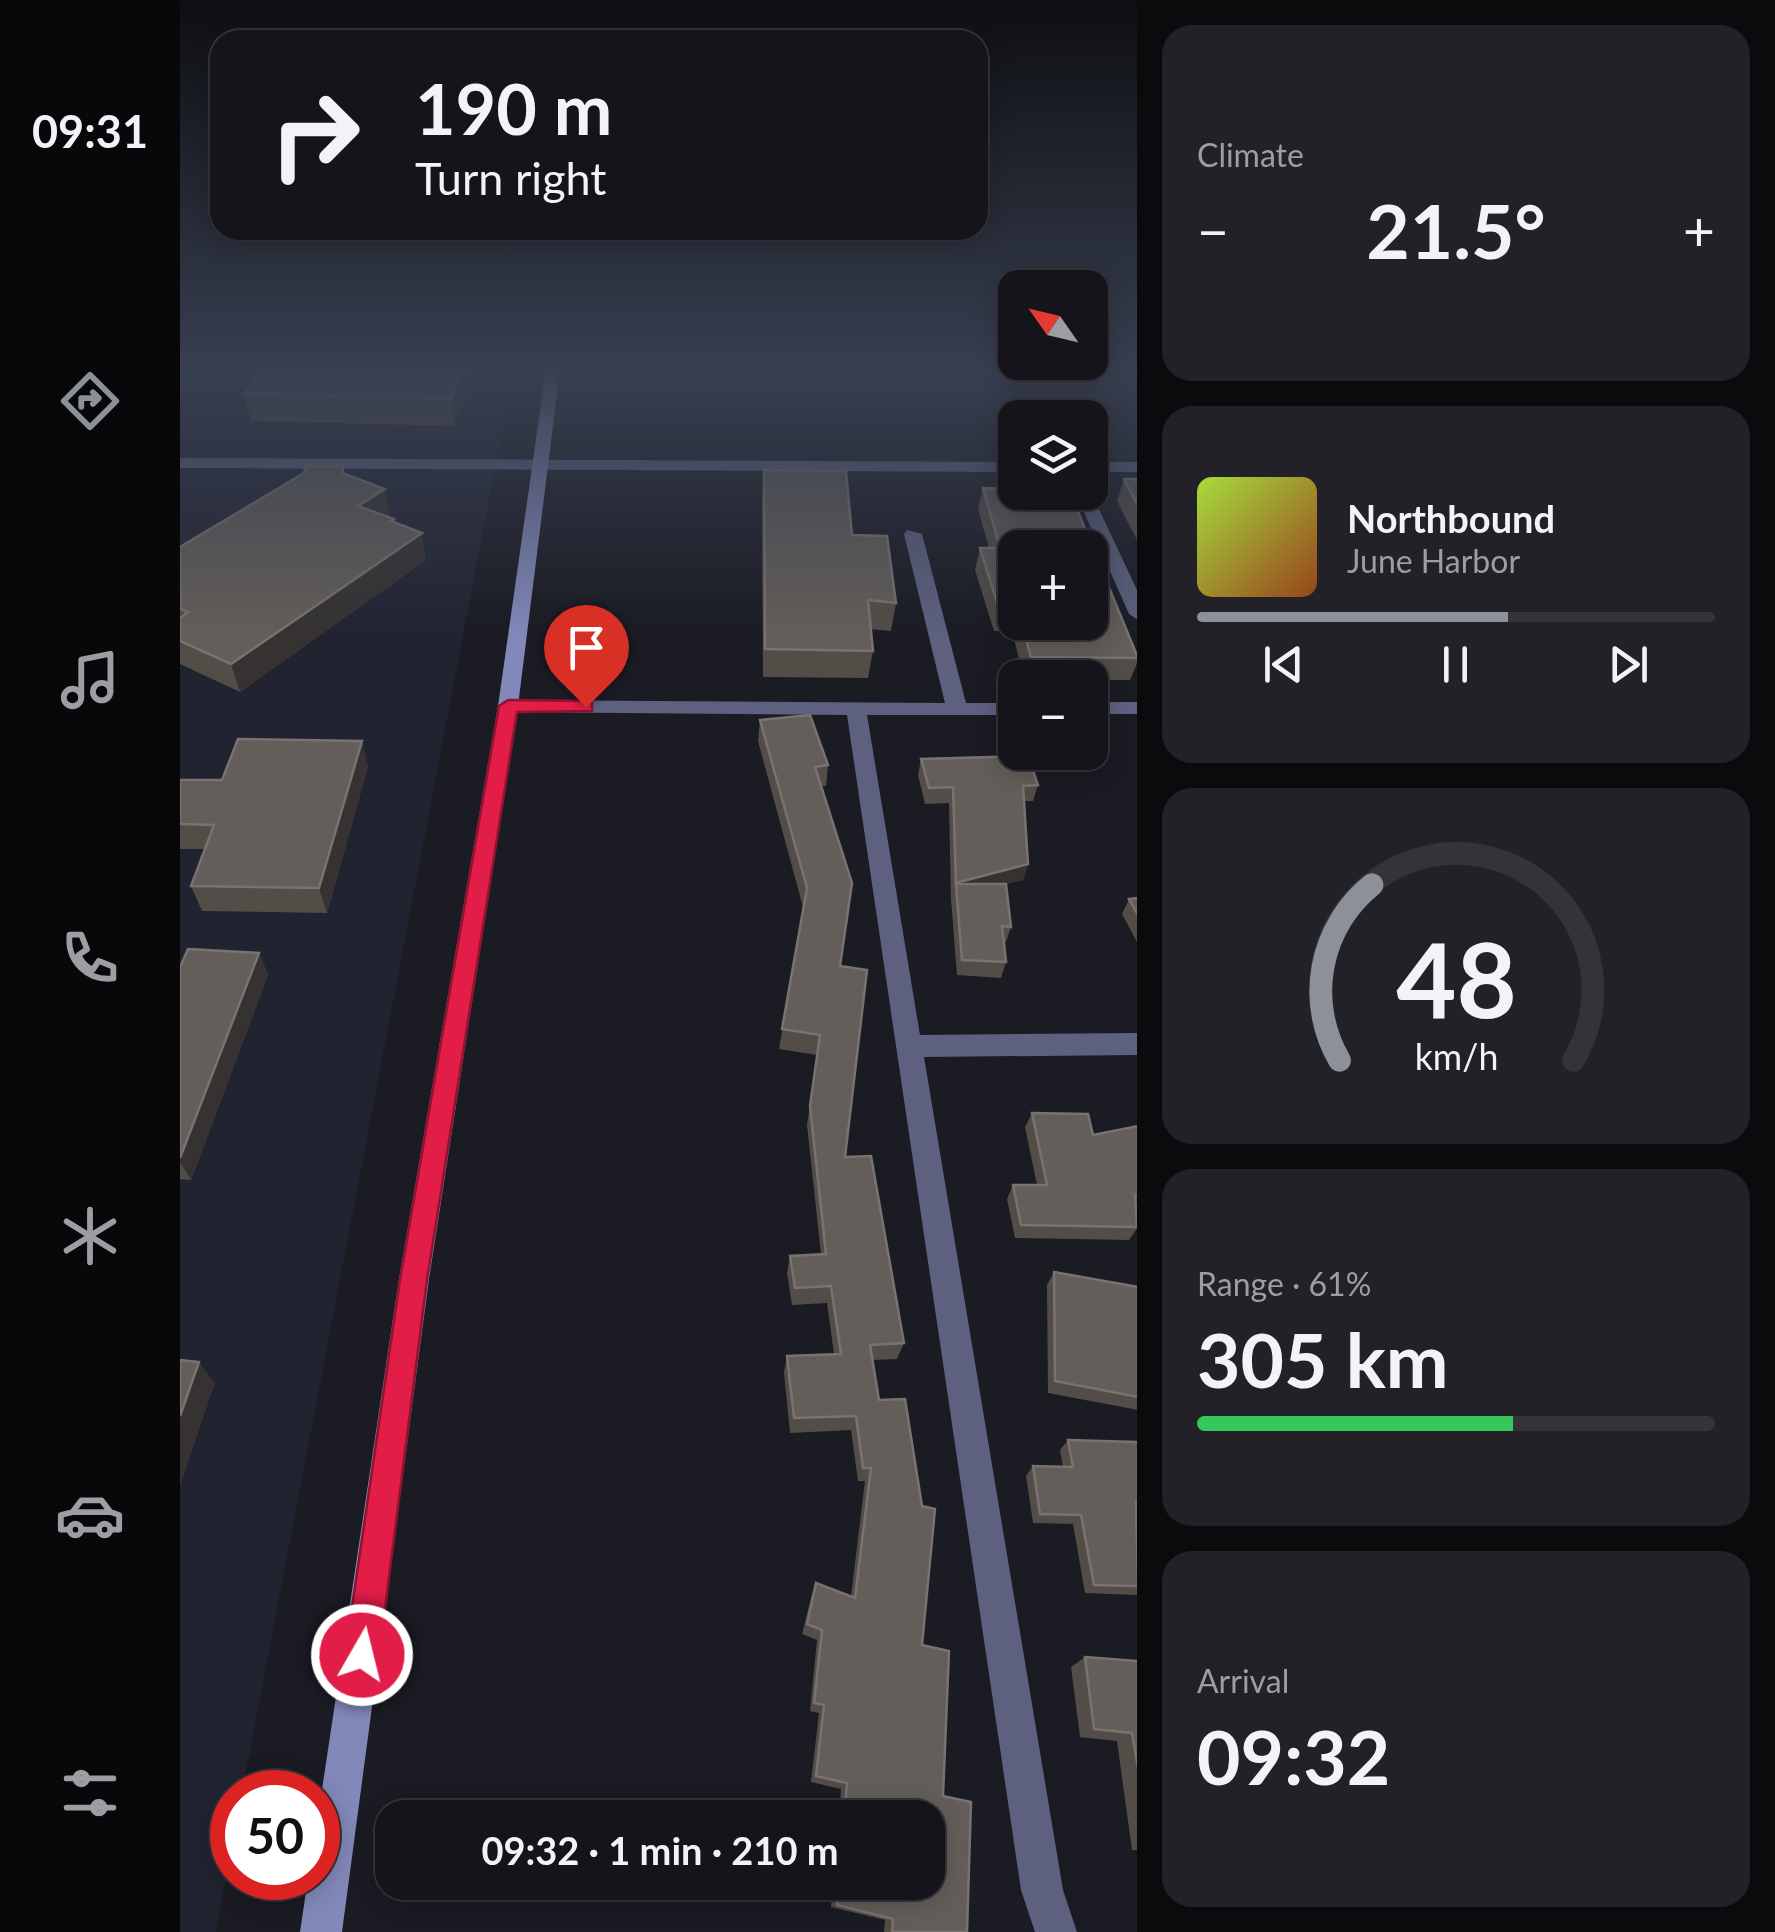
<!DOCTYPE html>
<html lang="en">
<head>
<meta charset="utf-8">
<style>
	:root { --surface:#14141a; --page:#212127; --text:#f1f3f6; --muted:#9d9ea2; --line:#333339; --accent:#8c9099 }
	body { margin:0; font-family:Lato,sans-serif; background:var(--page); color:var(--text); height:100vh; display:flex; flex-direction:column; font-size:38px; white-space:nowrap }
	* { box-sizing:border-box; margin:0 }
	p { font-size:32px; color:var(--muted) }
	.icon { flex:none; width:55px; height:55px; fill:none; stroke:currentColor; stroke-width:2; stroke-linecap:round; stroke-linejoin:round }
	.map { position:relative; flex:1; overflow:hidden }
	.panel { display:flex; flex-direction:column; gap:25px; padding:25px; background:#0b0b0e; width:638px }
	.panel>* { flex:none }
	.banner { position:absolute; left:30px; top:30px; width:778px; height:210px; border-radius:30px; box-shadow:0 5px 25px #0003,0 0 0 2px var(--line); background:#14141a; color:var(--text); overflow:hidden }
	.needle { width:65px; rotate:304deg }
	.tools { position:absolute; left:818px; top:270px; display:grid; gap:20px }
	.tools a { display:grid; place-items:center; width:110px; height:110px; border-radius:20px; background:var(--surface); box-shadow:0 5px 25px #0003,0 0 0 2px var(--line); font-size:50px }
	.speed { position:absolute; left:30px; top:1770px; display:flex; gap:20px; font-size:50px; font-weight:700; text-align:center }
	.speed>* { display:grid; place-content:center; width:130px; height:130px; border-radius:50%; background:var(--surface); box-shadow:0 5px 25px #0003,0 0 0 2px var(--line); line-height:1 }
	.speed .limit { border:15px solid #d22; background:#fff; color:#111 }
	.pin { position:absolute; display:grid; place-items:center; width:85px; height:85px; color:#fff; margin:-102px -42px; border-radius:50% 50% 50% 0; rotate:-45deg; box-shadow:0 0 10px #0007 }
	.pin .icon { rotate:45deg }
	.me { position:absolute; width:110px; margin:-55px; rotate:8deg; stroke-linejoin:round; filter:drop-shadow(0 0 8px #0008) }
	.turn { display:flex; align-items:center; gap:35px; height:210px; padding:0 40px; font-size:45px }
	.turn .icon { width:130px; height:130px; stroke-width:2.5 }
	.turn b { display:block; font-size:70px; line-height:85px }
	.big { font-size:75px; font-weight:700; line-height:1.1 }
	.panel .card { flex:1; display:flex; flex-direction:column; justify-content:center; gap:15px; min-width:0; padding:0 35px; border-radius:30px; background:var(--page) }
	.panel .dial { align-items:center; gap:0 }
	.dial svg { height:260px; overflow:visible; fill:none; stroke:var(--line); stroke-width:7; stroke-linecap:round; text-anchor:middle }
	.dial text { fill:var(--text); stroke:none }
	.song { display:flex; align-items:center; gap:30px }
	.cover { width:120px; height:120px; border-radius:15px; background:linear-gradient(135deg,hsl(80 70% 55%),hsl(20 70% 35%)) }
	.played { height:10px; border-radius:5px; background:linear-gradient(90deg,var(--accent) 60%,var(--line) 60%) }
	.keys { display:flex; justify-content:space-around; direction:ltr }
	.heat { display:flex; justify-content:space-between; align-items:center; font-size:55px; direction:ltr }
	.charge { height:15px; border-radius:8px; background:linear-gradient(90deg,#34c759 61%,var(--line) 0) }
	.trip { position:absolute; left:195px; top:1800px; width:570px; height:100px; border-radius:30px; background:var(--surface); box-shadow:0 5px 25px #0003,0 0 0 2px var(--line); font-weight:700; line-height:100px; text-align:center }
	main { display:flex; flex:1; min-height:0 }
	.dock { display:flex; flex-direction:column; width:180px; justify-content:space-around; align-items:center; background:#08080a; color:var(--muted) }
	.dock .icon { width:70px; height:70px }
	.dock .on { color:var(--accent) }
	.dock b { font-size:45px; color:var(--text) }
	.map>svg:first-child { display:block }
</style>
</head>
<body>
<main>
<nav class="dock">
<b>09:31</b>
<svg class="icon on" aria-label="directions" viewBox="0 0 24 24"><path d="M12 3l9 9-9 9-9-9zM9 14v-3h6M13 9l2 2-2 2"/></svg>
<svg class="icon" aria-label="music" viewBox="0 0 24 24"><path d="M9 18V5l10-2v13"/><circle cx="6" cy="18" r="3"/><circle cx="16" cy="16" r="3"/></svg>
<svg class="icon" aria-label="phone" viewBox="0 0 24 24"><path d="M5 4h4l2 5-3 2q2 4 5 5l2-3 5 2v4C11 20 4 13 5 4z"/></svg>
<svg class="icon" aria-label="climate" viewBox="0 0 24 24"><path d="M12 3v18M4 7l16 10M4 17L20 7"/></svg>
<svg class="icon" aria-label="car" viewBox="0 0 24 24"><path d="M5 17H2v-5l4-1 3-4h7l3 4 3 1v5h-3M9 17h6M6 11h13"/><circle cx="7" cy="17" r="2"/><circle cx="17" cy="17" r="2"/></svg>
<svg class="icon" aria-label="filters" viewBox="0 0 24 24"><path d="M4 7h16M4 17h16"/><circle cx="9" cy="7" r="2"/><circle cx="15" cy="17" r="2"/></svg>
</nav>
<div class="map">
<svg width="958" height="1932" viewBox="0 0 958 1932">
	<rect width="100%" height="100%" fill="#1a1b23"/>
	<polygon fill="#212331" points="0,369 334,369 62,1792 52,1792 52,1844 36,1932 0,1932"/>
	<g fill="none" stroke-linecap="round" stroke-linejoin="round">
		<g fill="#5d617f" fill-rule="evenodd">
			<polygon points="0,458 835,462 835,472 0,468"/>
			<rect x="910" y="462" width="48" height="10"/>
			<polygon points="910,490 958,592 958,620 949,614 895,492"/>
			<polygon points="727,530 742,534 786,703 835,703 835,715 687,715 740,1035 958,1033 958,1055 744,1057 883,1890 897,1932 855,1932 841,1890 667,715 328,712 318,706 328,700 765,703 724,534"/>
			<rect x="910" y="702" width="48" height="12"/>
		</g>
		<polygon fill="#8288b9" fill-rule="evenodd" points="366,369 380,369 338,706 249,1279 162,1932 120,1932 128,1878 138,1878 138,1816 219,1279 318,706"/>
	</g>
	<g fill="#534d47" fill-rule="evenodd">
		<polygon points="80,369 294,369 274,426 71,421 64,394"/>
		<polygon points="584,470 672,535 716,603 711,631 690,629 693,651 688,678 583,677 582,497"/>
		<polygon points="166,475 210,516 208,517 214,519 215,523 246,560 60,692 0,664 0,547"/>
		<polygon points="944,479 958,479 958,542 937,501"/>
		<path d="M803 488 958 656V661L950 680H910V678H844L832 631H814L795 570 800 548H809L798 509ZM835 548 910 622H835Z"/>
		<polygon points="580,720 648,765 646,786 641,786 660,966 665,1157 724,1343 717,1359 692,1360 742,1645 763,1796 787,1932 704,1932 705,1920 651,1907 653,1882 748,1882 748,1818 659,1818 661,1789 631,1782 639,1713 630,1711 637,1640 622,1634 632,1594 636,1583 671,1596 685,1481 678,1481 671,1430 610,1433 604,1372 607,1356 654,1354 647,1303 612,1305 607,1273 610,1256 641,1254 627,1125 637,1055 599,1049 623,907 578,741"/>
		<polygon points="741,759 858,785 853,801 844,801 848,864 843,880 826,884 831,927 826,942 824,942 826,962 821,978 777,975 771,899 769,803 745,804 738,775"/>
		<polygon points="188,766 147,913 22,911 11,886 25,849 0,849 0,780 42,780"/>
		<polygon points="958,898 958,944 942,914 949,899"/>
		<polygon points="79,953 88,975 11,1180 0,1179 0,967"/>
		<polygon points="852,1113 913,1135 958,1126 958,1227 949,1240 835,1238 827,1199 833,1185 857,1185 845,1127"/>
		<polygon points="874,1272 958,1287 958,1410 868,1393 867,1285"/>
		<polygon points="888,1440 958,1442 958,1595 905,1593 893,1524 853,1523 846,1476 853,1466 883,1467 880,1450"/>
		<polygon points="905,1657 958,1661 958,1850 952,1850 937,1741 900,1737 891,1667"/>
	</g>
	<g fill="#363231">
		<polygon points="282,369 294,369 274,426 271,399"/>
		<polygon points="205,489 210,516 184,533 178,506"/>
		<polygon points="242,533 246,560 60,692 51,664"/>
		<polygon points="182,741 188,766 147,913 139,888"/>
		<polygon points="848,864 843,880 777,898 776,884 771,899 776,883"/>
		<polygon points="79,953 88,975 11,1180 0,1162 0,1158"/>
		<polygon points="19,1362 35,1383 0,1487 0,1416"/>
	</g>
	<g fill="#635e59" stroke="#787370" stroke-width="2.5">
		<polygon points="80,369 282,369 271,399 64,394"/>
		<polygon points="126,466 164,466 162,473 205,489 178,506 214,519 211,521 242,533 51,664 0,641 0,618 8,612 0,609 0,547 124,473"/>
		<polygon points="584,470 666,471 672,535 707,536 716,603 688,600 693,651 585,649"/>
		<polygon points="944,479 958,479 958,506"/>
		<polygon points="803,488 835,489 835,492 890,492 958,658 851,657 841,622 910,622 910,548 835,548 835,609 819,609 800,548 820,548"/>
		<polygon points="630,715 648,765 635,767 672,883 660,966 687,970 665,1157 691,1156 724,1343 690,1345 699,1400 725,1399 742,1506 755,1509 742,1645 769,1651 763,1796 791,1802 787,1932 712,1932 713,1919 657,1905 659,1882 748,1882 748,1818 664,1818 667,1783 636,1776 644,1705 634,1703 642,1630 627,1624 636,1583 675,1598 691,1468 683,1468 676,1416 614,1418 607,1356 661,1354 651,1286 615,1288 610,1256 646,1254 630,1106 640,1035 602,1029 627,888 580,720"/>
		<polygon points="58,739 182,741 139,888 11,886 34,825 0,824 0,780 42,780"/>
		<polygon points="848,756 858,785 843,786 848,864 776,883 773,787 749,788 741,759"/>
		<polygon points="776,884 826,884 831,927 822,926 826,962 782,960"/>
		<polygon points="958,898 958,915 949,899"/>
		<polygon points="8,949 79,953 0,1158 0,967"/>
		<polygon points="852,1113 908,1114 913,1135 958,1126 958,1198 955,1195 957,1227 841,1225 833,1185 867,1185"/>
		<polygon points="874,1272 958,1287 958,1397 875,1381"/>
		<polygon points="0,1360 19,1362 0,1416"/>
		<polygon points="888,1440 958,1442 958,1502 956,1502 958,1586 914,1585 901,1515 860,1514 853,1466 893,1467"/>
		<polygon points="905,1657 958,1661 958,1768 952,1733 914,1729"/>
	</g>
	<linearGradient id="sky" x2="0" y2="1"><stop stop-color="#0e0f13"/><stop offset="0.58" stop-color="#383f50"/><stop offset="1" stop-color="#383f50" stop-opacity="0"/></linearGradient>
	<rect width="958" height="639" fill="url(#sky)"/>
	<polygon fill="#e11d48" stroke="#92132f" stroke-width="2.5" points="406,701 412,703 412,711 337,712 247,1280 199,1655 194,1667 182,1672 170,1667 165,1655 220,1280 319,706 328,700"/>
</svg>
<div class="tools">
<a><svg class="needle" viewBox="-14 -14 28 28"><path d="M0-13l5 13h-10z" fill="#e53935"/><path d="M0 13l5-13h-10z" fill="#9d9ea2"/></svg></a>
<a><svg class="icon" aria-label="layers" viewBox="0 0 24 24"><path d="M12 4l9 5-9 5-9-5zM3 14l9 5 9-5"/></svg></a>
<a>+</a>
<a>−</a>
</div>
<div class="speed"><div class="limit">50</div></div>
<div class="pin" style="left:406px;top:707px;background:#d93025"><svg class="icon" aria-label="arrive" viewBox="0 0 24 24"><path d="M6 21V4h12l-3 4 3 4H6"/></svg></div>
<svg class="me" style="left:182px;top:1655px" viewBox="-20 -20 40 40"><circle r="17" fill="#e11d48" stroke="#fff" stroke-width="3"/><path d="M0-11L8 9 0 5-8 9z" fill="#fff"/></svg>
<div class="trip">09:32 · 1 min · 210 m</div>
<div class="banner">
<div class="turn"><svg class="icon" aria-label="right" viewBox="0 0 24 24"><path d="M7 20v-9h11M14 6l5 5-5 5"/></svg><div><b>190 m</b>Turn right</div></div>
</div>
</div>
<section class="panel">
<div class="card"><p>Climate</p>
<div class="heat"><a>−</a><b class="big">21.5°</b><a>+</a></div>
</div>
<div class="card">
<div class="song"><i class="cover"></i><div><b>Northbound</b><p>June Harbor</p></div></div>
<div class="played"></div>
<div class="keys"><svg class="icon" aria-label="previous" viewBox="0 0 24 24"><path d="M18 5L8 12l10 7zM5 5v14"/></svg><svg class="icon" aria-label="pause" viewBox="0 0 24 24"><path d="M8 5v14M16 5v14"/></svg><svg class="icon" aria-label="next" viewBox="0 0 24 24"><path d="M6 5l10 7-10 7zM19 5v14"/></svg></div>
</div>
<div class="card dial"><svg viewBox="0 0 100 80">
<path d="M14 69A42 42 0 1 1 86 69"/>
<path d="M14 69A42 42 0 0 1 24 15" stroke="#8c9099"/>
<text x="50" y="56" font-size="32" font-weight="700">48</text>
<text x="50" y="72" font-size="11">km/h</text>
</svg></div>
<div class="card"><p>Range · 61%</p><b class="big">305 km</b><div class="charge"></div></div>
<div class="card"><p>Arrival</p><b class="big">09:32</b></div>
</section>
</main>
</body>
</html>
